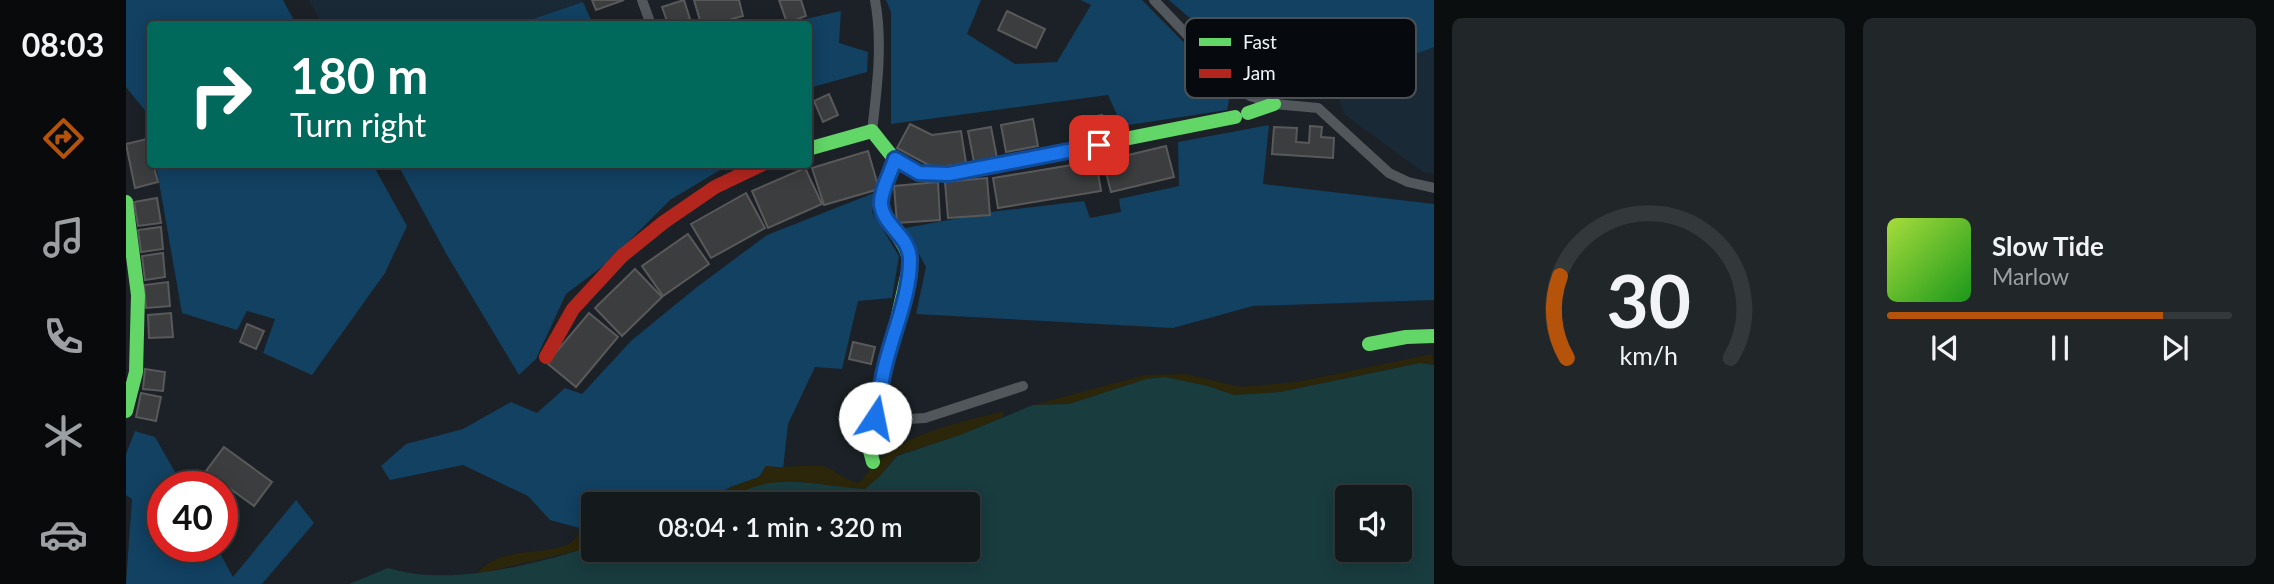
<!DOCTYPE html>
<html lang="en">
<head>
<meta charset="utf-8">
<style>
	:root { --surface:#14191c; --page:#212629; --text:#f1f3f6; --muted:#9da0a3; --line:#33383b; --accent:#b45309 }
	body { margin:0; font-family:Lato,sans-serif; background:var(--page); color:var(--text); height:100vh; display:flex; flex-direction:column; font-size:26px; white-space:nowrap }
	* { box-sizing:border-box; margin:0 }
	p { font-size:23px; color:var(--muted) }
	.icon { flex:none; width:38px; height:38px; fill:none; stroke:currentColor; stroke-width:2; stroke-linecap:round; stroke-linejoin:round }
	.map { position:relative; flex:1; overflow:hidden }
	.side { display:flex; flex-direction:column; gap:18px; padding:18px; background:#0b0e0f; width:840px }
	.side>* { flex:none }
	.top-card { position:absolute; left:21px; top:21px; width:665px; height:147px; border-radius:7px; box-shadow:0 4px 18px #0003,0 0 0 2px var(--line); background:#00695c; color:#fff; overflow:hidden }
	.fabs { position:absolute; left:1209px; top:485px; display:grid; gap:14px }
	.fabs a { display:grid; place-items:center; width:77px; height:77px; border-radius:7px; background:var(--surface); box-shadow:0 4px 18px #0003,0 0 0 2px var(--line); font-size:35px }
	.speed { position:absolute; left:21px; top:471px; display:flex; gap:14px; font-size:35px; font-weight:700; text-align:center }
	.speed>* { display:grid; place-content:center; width:91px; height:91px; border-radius:50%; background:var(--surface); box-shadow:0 4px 18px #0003,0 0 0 2px var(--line); line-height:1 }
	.speed .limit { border:10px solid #d22; background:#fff; color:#111 }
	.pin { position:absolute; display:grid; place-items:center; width:60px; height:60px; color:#fff; margin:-30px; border-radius:14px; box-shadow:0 4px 10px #0006 }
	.me { position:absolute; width:77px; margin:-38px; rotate:11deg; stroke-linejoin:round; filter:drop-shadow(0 0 5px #0008) }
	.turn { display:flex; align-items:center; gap:24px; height:147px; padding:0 28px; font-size:32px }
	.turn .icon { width:91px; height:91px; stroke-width:2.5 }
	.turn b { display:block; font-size:49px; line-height:60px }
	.side .widget { flex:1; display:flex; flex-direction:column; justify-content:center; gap:10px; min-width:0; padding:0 24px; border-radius:10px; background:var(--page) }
	.side .dial { align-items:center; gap:0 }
	.dial svg { height:182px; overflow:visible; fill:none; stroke:var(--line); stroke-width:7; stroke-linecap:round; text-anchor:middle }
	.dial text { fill:var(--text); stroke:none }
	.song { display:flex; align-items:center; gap:21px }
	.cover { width:84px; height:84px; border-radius:10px; background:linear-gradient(135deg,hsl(80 70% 55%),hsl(120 70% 35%)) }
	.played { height:7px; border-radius:4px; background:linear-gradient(90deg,var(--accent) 80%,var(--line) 80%) }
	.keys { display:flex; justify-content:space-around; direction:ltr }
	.side .tiles { flex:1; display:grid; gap:18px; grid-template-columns:repeat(2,1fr) }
	.trip { position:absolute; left:455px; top:492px; width:399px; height:70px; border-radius:7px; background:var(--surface); box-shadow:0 4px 18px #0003,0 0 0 2px var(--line); font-weight:600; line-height:70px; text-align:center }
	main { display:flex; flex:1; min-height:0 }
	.dock { display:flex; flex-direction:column; width:126px; justify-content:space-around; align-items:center; background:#080a0b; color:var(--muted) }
	.dock .icon { width:49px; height:49px }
	.dock .active { color:var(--accent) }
	.dock b { font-size:32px; color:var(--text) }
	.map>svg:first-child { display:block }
</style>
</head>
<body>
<main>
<nav class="dock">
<b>08:03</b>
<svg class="icon active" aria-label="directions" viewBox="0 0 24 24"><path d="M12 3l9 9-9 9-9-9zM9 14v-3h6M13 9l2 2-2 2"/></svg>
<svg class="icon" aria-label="music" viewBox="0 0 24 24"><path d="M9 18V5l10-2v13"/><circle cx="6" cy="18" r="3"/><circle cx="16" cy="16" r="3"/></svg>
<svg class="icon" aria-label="phone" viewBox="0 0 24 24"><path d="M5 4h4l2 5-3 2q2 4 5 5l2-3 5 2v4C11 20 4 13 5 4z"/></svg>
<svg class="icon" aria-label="climate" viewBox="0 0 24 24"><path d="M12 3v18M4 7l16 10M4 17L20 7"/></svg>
<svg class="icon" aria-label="car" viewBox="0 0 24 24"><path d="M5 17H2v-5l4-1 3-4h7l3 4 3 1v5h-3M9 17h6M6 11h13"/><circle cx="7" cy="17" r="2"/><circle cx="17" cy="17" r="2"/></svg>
</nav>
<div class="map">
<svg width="1308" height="584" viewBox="0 0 1308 584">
	<rect width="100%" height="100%" fill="#1b2126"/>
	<g fill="#1a2936">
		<polygon points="183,0 456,0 457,2 392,24 196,24"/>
		<polygon points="1043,0 1308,0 1308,174 1297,172 1219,115 1207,85 1169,91 1141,85"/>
	</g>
	<g fill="#124162">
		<polygon points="0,0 157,0 170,24 24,24 24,135 21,113 0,87"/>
		<polygon points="760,0 855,0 841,34 889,64 931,62 965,5 955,0 1016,0 1105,90 1101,110 996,126 982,95 765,124 765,12"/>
		<polygon points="1043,0 1308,0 1308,47 1207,85 1169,91 1141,85"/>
		<polygon points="457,2 467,24 392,24"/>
		<polygon points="715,11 713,43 742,52 741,72 683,88 682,24 657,24"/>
		<polygon points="1143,125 1137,184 1308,204 1308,300 1127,306 1047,328 790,314 800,267 779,228 872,211 958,201 964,218 995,212 993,199 1053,186 1052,142"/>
		<polygon points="598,164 599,167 544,200 481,263 440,294 410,359 393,375 321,255 272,165"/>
		<polygon points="30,165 247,165 281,226 259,273 186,375 137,353 149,319 121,311 111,330 56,313"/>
		<polygon points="748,193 746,212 773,256 766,298 732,301 716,369 689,367 662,424 657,469 640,466 633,477 605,487 572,504 467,504 467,529 457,529 424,520 402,496 337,465 264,480 255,466 280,444 337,429 385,402 411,413 439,388 456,394 506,340 571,287 641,235"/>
		<polygon points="9,431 29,437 57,486 37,486 37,546 90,546 107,577 170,500 188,523 136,584 0,584 6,499 0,495 0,454"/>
	</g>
	<g fill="#2c260a">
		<polygon points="1306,354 1308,365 1293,363 1154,392 1108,395 1082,386 1039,377 1020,379 943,404 907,405 1019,375 1060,374 1114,387 1171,382"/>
		<path d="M878 411 876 417 835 435 771 455 754 476 739 489 702 487 676 482 613 491 595 504H572L605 487 633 477 640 466C661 469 680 464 697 466 708 468 716 480 733 483 740 475 747 466 755 459 788 430 837 422 878 411Z"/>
		<path d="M457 529H467V547L351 574C372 546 412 556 441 545 448 542 452 534 457 529Z"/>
	</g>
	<path fill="#193c3e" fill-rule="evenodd" d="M1294 363 1308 365V584H223L262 568C316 584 376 571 430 557 442 554 454 549 467 547V550H842V504H595C644 468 684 486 739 489L754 476 771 456 834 435 907 405 943 404 1020 379 1039 377 1082 386 1108 395 1154 392ZM1222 497H1274V550H1222Z"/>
	<g fill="#3c3d3e" stroke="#59595a" stroke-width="2">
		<polygon points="466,0 498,0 470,10"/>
		<polygon points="558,0 564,19 542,24 536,7"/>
		<polygon points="568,0 613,0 617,16 588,24 575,24"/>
		<polygon points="653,0 675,0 680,16 661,23"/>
		<polygon points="881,11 919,29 910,48 872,30"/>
		<polygon points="703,94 712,115 697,122 688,101"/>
		<polygon points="976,115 981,136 958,141 953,120"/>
		<polygon points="907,119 912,146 880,152 875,125"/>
		<polygon points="784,124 806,135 835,131 840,163 808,168 771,148"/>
		<polygon points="1184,126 1196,127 1195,137 1208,138 1207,158 1146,154 1148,127 1171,128 1170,142 1183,143"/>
		<polygon points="865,127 871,158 848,162 842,131"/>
		<polygon points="21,139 24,164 27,164 32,182 9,188 0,144"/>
		<polygon points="1040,146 1048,177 985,192 977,161"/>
		<polygon points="742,151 753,189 698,205 686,168"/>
		<polygon points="970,161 975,191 872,208 867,178"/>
		<polygon points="679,168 696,204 642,228 626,191"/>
		<polygon points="861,178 864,215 822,218 819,182"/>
		<polygon points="812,182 814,220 771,223 768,186"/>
		<polygon points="620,193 639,228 585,258 565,224"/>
		<polygon points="31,198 35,223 12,226 8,202"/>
		<polygon points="35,227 37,249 15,252 12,230"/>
		<polygon points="562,234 583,264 537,296 516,266"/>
		<polygon points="37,253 39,277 19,280 16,256"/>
		<polygon points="509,269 536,297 496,336 469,308"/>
		<polygon points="42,282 44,306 20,308 18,285"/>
		<polygon points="45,313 47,337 23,338 22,315"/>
		<polygon points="463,313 492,337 450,387 421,363"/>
		<polygon points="121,324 138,331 130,349 114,342"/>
		<polygon points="727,342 749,347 745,364 723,359"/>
		<polygon points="19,369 39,372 37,391 17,389"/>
		<polygon points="15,393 35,397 30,421 10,417"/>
		<polygon points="771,394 780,413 763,421 754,401"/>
		<polygon points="98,447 146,482 128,506 80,471"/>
	</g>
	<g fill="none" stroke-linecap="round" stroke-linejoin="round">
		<g stroke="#51575b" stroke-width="10">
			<polyline points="516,0 524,22"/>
			<polyline points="1028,0 1100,76 1124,96 1148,104 1192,108 1263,173 1282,182 1308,188"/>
			<path d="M746 131C751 89 757 42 749 0"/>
			<polyline points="747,426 783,419 799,418 897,386"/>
		</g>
		<g stroke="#63d668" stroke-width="14">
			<polyline points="1122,113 1148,104"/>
			<polyline points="682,149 746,131 769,160 793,173 823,174 1109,117"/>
			<polyline points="0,202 12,295 10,372 0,411"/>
			<polyline points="1243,344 1280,337 1308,336"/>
			<path d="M747 462 743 447 744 438 784 263C780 238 756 223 755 203 754 188 764 173 769 160"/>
		</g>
		<polyline stroke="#b3261e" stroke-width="14" points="420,357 447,309 496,256 538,222 589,187 637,164"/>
	</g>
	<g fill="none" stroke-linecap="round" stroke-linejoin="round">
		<g stroke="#114b97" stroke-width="18">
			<path id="route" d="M749 418C753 397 756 375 762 355 770 325 784 292 784 261 785 237 758 227 755 205 754 191 765 173 769 159L793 173 823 174 973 145"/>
		</g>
		<use href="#route" stroke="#1a73e8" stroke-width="12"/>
	</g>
	<rect x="1059" y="18" width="231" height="80" rx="10" fill="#060a0e" stroke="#4b5055" stroke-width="2"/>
	<rect x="1073" y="38" width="32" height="8" fill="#63d668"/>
	<rect x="1073" y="69" width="32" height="9" fill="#b3261e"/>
	<g font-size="19" fill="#edf4fa">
		<text x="1117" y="49">Fast</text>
		<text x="1117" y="80">Jam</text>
	</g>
</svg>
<div class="fabs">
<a><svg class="icon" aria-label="sound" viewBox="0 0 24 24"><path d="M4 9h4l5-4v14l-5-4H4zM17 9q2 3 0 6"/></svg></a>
</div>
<div class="speed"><div class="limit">40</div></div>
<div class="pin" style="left:973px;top:145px;background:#d93025"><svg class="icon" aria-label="arrive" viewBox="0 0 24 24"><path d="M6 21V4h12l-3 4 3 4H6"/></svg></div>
<svg class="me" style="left:749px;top:418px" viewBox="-20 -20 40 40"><circle r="19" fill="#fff"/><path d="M0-13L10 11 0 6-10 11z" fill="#1a73e8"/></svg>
<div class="trip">08:04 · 1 min · 320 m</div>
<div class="top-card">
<div class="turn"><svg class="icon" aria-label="right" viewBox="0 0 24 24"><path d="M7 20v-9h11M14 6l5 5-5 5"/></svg><div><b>180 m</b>Turn right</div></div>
</div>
</div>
<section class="side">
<div class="tiles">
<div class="widget dial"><svg viewBox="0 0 100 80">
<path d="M14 69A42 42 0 1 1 86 69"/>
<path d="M14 69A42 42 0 0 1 11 33" stroke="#b45309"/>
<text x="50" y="56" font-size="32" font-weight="700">30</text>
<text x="50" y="72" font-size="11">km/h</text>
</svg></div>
<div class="widget">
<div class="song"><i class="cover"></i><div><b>Slow Tide</b><p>Marlow</p></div></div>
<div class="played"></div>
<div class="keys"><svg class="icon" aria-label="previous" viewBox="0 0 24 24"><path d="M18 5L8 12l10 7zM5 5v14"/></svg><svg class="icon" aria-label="pause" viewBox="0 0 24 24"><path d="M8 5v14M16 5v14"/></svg><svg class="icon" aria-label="next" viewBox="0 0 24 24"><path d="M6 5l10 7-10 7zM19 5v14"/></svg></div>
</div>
</div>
</section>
</main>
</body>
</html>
